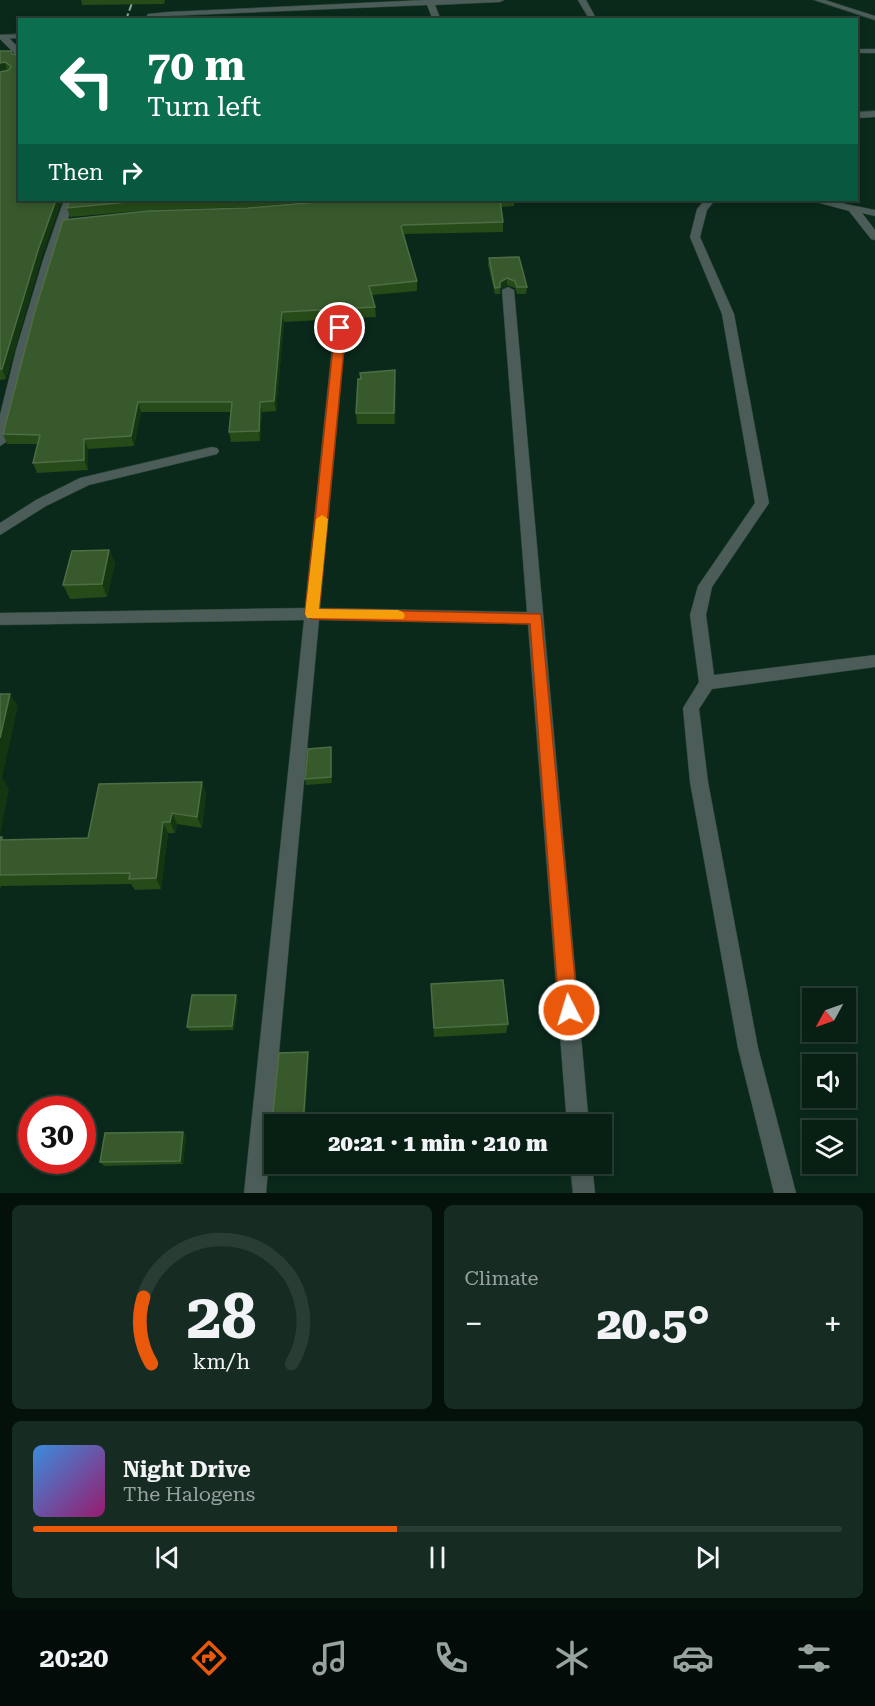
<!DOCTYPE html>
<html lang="en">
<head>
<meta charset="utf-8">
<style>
	:root { --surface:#081f14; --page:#162c22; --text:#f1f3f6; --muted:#98a2a0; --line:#293d34; --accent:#ea580c }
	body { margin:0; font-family:"Roboto Serif",serif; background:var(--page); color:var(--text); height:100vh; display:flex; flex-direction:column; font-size:22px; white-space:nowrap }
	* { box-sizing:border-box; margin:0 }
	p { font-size:20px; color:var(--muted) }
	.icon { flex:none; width:33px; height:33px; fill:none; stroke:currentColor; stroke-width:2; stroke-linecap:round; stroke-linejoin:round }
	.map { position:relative; height:1193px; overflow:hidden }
	.details { display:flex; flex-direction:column; gap:12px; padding:12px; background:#04110b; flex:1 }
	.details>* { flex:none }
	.hud { position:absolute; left:18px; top:18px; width:840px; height:183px; border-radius:0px; box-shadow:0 3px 9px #0003,0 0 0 2px var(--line); background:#0b6e4f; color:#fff; overflow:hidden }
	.needle { width:39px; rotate:230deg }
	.fabs { position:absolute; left:802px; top:988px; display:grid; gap:12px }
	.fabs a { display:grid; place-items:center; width:54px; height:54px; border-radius:0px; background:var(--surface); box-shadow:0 3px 9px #0003,0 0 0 2px var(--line); font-size:30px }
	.speed { position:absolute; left:18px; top:1096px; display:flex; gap:12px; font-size:30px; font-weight:700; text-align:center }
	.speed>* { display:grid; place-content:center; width:78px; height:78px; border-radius:50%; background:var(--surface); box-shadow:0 3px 9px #0003,0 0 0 2px var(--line); line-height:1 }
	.speed .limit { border:9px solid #d22; background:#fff; color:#111 }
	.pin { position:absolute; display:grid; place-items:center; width:51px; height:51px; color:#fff; margin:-26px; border:3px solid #fff; border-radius:50%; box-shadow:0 2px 6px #0007 }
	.me { position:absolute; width:66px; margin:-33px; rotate:355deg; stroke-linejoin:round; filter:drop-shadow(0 0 4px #0008) }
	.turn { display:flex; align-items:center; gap:21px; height:126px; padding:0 30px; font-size:27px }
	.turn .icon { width:78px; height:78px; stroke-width:2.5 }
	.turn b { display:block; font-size:42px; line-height:51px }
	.then { display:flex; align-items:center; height:57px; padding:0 30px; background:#0003; gap:12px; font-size:22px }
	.big { font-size:45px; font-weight:800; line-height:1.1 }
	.details .widget { flex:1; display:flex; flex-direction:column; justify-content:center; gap:9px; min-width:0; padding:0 21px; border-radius:9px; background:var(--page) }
	.details .dial { align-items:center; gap:0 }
	.dial svg { height:156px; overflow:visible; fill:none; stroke:var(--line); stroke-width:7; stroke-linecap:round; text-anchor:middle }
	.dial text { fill:var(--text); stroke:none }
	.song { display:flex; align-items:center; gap:18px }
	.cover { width:72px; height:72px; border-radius:9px; background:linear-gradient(135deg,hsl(210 70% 55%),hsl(320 70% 35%)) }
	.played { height:6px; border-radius:3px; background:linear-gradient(90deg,var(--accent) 45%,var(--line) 45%) }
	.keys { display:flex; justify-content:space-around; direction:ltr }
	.heat { display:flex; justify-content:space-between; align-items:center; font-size:33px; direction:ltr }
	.details .tiles { flex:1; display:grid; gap:12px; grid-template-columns:1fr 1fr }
	.widget:last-child { grid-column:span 2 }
	.trip { position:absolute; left:264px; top:1114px; width:348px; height:60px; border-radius:0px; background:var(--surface); box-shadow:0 3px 9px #0003,0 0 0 2px var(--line); font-weight:800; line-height:60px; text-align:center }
	.tabs { display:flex; height:96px; justify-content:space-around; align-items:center; background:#030c08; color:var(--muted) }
	.tabs .icon { width:42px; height:42px }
	.tabs .selected { color:var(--accent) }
	.tabs b { font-size:27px; color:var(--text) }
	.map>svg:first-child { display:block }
</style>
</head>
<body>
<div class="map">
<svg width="875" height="1193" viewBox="0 0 875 1193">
	<rect width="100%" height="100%" fill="#0a291b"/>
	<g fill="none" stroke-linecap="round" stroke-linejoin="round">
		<g stroke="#284537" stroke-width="1">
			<g id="lane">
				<polygon points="0,35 6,35 20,49 20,61 16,61 14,53 0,39"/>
				<polygon points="212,447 217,448 219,451 217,454 89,485 46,506 0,535 0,523 36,500 80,478"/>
			</g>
		</g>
		<g stroke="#284537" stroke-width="1">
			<g id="street">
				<polygon points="425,0 504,0 500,2 435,5 441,20 433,20 427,5 168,16 143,20 148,14 168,12"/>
				<polygon points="578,0 586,0 597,20 590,20"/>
				<polygon points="814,0 825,0 875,16 875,20"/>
				<polygon points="20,34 20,38 0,39 0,35"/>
				<rect x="856" y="49" width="19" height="4"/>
				<polygon points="875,111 875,117 856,118 856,112"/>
				<polygon points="64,200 74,200 36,320 6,442 0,446 0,415 16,350 43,260"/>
				<polygon points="705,200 715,200 707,210 700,237 734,314 769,503 712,587 706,615 714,675 875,655 875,667 712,689 699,709 708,782 758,1048 796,1193 774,1193 738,1048 690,782 683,708 699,682 690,615 698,586 755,503 722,314 690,237 697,209"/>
				<polygon points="809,200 826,200 875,210 875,216 862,213 875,230 875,240 871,239 849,211"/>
				<polygon points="508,287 514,290 589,1125 567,1125 528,624 319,620 266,1193 244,1193 304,620 0,625 0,613 305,608 334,328 340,325 346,328 320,608 527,612 502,290"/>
				<polygon points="570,1164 592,1164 595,1193 573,1193"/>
			</g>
		</g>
		<use href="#lane" fill="#4b5c59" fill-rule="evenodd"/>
		<use href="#street" fill="#4b5c59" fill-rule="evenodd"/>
		<polyline stroke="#8ea398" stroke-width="2" stroke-dasharray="7 3" stroke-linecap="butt" points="126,20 133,0"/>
	</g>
	<g fill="#264a18">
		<polygon points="81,0 165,0 164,4 82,5"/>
		<polygon points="0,51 11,51 41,259 6,379 0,380"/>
		<polygon points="70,200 336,200 249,207 150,210 70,217 67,208"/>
		<polygon points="342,200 514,200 514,206 501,207 503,222 503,232 404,234 417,281 417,291 372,295 375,307 376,317 284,322 276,411 262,412 260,441 231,442 229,432 231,412 141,412 134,446 88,449 88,470 37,473 33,463 38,444 7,444 3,434 248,208"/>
		<polygon points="489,258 527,287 526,294 517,294 515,288 507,285 500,289 500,294 495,294 488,265"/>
		<polygon points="361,379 396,381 395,424 357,424 356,413"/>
		<polygon points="109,550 115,563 107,597 70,599 63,585"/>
		<polygon points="331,747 332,754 332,783 306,785 305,779"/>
		<polygon points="202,782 206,794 202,828 177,824 175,833 168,833 161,889 135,890 131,884 1,886 0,889 0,837 2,837 4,840 88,838"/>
		<polygon points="431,993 508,1024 506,1033 434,1037"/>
		<polygon points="236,995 238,1000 234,1030 190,1031 187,1027"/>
		<polygon points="186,1135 183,1164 104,1166 100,1162"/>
	</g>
	<g fill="#143611">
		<polygon points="5,62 7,71 0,73 0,63"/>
		<polygon points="56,200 62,200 41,259 6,379 2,369 38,250"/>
		<polygon points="507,278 507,285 500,289 500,282"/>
		<polygon points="282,312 284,322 276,411 274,401"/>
		<polygon points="395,370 396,381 395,424 394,413"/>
		<polygon points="138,402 141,412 134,446 131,436"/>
		<polygon points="260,402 262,412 260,441 259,431"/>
		<polygon points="84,439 88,449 88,470 84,460"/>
		<polygon points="109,550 115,563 107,597 102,584"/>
		<polygon points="10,694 18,706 2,778 9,789 0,836 0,738"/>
		<polygon points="331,747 332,754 332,783 331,777"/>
		<polygon points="202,782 206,794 202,828 197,817"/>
		<polygon points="172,813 177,824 175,833 170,822"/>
		<polygon points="163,822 168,833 161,889 156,878"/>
		<polygon points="236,995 238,1000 234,1030 232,1026"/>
		<polygon points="308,1052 309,1056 305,1125 303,1125"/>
		<polygon points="183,1132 186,1135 183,1164 180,1161"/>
	</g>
	<g fill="#37592b" stroke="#4e6d44" stroke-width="1.5">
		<polygon points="0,51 11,51 12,54 17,55 20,51 20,200 56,200 38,250 2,369 0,369 0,72 9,70 11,66 5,62 0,63"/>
		<polygon points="70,200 173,200 148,200 67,208"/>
		<polygon points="342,200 500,200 503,222 403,225 401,227 417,281 369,286 375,307 282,312 274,401 260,402 259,431 229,432 232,402 138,402 131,436 84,439 84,460 33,463 40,435 3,434 35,311 63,220 148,211 248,208"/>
		<polygon points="519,257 527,287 517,287 515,281 507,278 500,282 500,287 495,288 489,258"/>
		<polygon points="395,370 394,413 356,413 358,379 361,379 360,373"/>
		<polygon points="109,550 102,584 63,585 72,551"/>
		<polygon points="0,694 10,694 0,738"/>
		<polygon points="331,747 331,777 305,779 308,749"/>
		<polygon points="202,782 197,817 172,813 170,822 163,822 156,878 129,879 130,873 0,875 0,837 2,837 1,840 88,838 99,784"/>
		<polygon points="503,980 508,1024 434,1028 431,984"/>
		<polygon points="192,995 236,995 232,1026 187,1027"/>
		<polygon points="308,1052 303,1125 274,1125 274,1133 271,1133 279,1053"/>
		<polygon points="183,1132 180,1161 100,1162 105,1133"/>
	</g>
	<polygon fill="#ea580c" stroke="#983908" stroke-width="1.5" points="340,324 346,328 319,609 541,614 578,1010 575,1016 569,1019 562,1016 559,1010 530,624 312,619 305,614 335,328"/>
	<polygon fill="#f59e0b" points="322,515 328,519 319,609 398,610 403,612 405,616 403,619 307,618 305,614 316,519"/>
</svg>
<div class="fabs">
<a><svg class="needle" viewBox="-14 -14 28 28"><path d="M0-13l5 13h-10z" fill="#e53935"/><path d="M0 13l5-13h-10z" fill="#98a2a0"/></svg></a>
<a><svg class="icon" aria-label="sound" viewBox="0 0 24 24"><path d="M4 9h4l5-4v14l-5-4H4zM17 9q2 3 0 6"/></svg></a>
<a><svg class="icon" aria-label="layers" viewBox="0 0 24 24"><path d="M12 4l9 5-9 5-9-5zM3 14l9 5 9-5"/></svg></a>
</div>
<div class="speed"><div class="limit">30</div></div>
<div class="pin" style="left:340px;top:328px;background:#d93025"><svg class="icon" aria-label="arrive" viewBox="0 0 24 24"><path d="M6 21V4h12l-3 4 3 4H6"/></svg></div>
<svg class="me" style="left:569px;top:1010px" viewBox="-20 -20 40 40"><circle r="17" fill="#ea580c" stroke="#fff" stroke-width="3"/><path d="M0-11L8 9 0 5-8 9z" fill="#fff"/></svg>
<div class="trip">20:21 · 1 min · 210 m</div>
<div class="hud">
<div class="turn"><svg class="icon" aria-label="left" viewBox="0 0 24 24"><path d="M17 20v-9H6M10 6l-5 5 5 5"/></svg><div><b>70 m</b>Turn left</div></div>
<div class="then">Then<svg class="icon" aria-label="right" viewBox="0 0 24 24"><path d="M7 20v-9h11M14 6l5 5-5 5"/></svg></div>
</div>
</div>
<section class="details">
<div class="tiles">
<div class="widget dial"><svg viewBox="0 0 100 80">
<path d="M14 69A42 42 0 1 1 86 69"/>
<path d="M14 69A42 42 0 0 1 10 35" stroke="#ea580c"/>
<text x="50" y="56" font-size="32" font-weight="700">28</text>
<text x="50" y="72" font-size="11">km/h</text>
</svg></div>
<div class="widget"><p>Climate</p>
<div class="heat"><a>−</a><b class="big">20.5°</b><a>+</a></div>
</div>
<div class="widget">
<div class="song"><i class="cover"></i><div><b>Night Drive</b><p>The Halogens</p></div></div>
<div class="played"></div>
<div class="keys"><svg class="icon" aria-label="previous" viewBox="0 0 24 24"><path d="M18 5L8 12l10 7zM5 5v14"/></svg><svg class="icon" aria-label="pause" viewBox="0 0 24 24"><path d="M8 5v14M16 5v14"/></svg><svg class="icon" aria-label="next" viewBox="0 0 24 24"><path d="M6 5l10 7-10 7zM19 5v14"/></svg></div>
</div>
</div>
</section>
<nav class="tabs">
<b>20:20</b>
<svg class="icon selected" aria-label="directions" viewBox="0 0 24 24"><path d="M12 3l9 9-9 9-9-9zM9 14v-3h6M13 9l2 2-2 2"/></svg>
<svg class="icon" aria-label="music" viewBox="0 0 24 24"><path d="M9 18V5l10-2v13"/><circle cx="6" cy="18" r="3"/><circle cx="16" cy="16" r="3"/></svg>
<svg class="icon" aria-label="phone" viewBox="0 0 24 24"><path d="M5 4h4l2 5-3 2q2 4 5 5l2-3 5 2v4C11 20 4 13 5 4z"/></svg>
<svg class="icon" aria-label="climate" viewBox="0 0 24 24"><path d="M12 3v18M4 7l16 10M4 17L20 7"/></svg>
<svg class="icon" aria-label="car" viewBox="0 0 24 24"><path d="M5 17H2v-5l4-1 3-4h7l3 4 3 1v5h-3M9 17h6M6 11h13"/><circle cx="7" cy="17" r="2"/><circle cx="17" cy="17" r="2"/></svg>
<svg class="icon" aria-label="filters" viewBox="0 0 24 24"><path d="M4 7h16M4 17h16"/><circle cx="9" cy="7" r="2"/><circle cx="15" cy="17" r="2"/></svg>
</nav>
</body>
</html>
